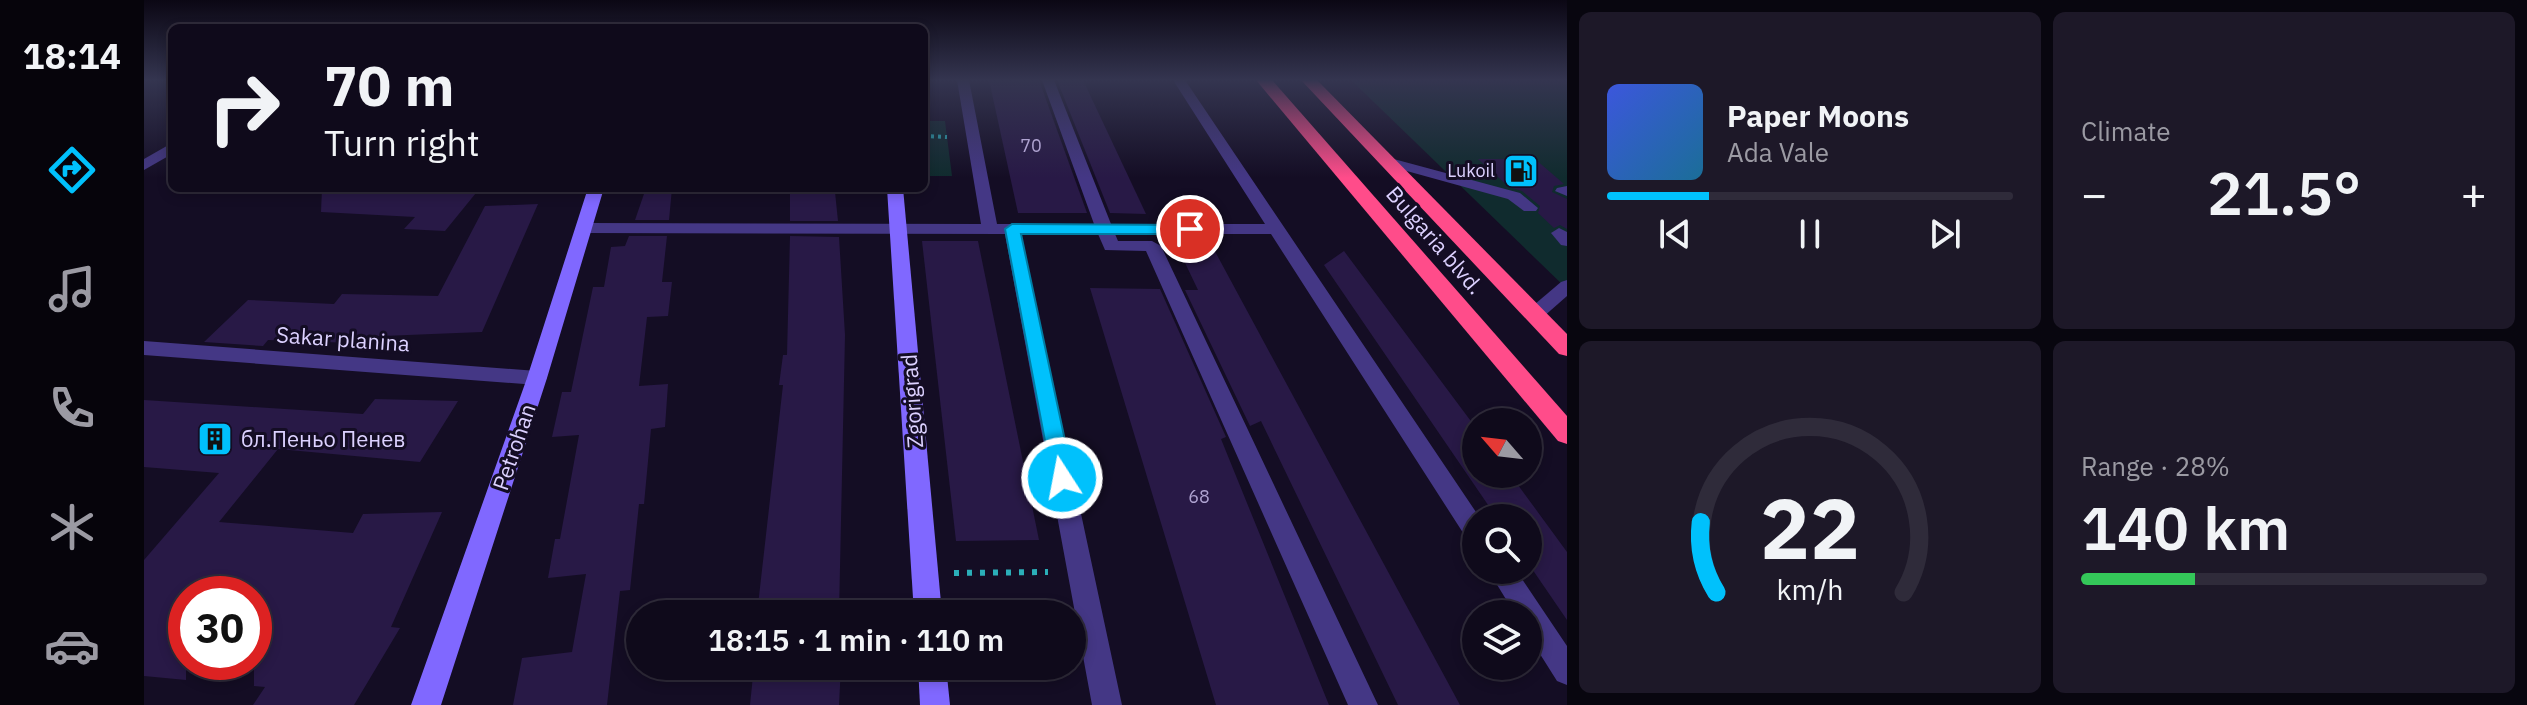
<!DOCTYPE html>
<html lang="en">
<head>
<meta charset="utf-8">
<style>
	:root { --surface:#0f0a1b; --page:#1d1828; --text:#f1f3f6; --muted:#9b9aa3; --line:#2f2b3a; --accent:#00c1fc }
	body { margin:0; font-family:"IBM Plex Sans",sans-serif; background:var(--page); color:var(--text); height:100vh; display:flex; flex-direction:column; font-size:30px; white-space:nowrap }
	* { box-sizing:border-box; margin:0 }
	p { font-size:26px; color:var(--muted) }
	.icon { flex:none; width:44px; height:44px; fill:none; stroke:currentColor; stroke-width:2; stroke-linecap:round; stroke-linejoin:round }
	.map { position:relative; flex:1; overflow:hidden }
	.panel { display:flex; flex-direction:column; gap:12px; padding:12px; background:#08060f; width:960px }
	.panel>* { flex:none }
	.top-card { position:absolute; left:24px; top:24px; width:760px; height:168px; border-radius:12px; box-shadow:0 4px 12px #0003,0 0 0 2px var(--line); background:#0f0a1b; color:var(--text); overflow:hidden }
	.needle { width:52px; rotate:298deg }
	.fabs { position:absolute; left:1318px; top:408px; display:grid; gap:16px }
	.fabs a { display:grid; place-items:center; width:80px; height:80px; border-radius:50%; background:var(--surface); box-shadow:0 4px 12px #0003,0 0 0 2px var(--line); font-size:40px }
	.speed { position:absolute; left:24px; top:576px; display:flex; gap:16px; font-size:40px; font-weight:700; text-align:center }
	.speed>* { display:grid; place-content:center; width:104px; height:104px; border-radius:50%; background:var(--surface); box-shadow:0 4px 12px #0003,0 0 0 2px var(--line); line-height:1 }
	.speed .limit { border:12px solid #d22; background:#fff; color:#111 }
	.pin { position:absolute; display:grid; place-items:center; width:68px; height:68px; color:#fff; margin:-34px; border:4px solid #fff; border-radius:50%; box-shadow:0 2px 8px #0007 }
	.me { position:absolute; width:88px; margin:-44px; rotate:349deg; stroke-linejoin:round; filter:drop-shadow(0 0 6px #0008) }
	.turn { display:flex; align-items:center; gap:28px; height:168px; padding:0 24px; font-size:36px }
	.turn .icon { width:104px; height:104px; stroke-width:2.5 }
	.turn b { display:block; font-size:56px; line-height:68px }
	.big { font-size:60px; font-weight:600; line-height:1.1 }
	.panel .tile { flex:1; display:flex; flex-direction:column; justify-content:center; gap:12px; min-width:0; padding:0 28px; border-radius:12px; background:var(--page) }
	.panel .dial { align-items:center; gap:0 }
	.dial svg { height:208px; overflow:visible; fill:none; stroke:var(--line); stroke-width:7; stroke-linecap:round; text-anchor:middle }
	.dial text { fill:var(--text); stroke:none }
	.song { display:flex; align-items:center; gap:24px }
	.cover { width:96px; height:96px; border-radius:12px; background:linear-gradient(135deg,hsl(230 70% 55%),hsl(200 70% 35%)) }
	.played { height:8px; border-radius:4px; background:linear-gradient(90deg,var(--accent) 25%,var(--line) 25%) }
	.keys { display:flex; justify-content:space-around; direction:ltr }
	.heat { display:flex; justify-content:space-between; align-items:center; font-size:44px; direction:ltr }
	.charge { height:12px; border-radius:6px; background:linear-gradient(90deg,#34c759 28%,var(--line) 0) }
	.panel .tiles { flex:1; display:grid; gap:12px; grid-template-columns:repeat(2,1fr) }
	.trip { position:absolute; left:482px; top:600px; width:460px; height:80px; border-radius:40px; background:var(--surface); box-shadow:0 4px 12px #0003,0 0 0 2px var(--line); font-weight:600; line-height:80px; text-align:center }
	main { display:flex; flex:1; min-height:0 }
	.dock { display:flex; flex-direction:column; width:144px; justify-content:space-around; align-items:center; background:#06040b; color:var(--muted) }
	.dock .icon { width:56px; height:56px }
	.dock .current { color:var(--accent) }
	.dock b { font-size:36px; color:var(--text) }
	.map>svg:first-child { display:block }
</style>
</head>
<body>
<main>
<nav class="dock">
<b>18:14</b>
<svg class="icon current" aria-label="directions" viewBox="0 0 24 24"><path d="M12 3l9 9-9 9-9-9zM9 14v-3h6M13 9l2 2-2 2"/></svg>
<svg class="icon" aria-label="music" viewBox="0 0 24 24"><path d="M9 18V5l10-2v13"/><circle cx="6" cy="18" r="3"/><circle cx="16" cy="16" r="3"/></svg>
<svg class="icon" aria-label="phone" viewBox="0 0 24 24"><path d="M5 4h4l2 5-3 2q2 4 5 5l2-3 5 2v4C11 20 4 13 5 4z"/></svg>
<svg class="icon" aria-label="climate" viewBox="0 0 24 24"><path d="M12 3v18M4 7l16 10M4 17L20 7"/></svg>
<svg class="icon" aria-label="car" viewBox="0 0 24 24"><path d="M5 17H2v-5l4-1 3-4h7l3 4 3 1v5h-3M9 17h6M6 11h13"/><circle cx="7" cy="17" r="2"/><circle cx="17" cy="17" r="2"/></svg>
</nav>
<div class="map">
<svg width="1423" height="705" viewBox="0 0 1423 705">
	<rect width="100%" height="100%" fill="#140d24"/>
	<g fill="#102b2e">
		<polygon points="1207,80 1423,80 1423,289"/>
		<polygon points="780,121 801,121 808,176 780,176"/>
	</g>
	<g fill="#281946">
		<polygon points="845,80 895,80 943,213 874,213"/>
		<polygon points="913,80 939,80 1002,214 966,213"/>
		<polygon points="1334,159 1391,159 1420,184 1410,186 1408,192 1423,199 1423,229 1416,225 1410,228 1394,213 1396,206 1378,191 1365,187"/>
		<polygon points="178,188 336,188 301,231 260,229 271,217 177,212"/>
		<polygon points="502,188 528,188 525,220 491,220"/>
		<polygon points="646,192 691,192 694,221 646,221"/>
		<polygon points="394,204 338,332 214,337 209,343 124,340 119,346 60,342 104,300 190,304 198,294 294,296 341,206"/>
		<polygon points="485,236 523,236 518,282 528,282 524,316 503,317 495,386 524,384 521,427 507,429 500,504 495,504 486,590 476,591 463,705 369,705 378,658 428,652 442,574 404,578 411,539 416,539 435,435 408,437 418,392 427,392 449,287 460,287 467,247 481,246"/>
		<polygon points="646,236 695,237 701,335 695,614 613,614 639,385 635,385 639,355 643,355"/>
		<polygon points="778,241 834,241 895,540 812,541"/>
		<polygon points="1032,244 1067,244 1316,705 1254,705 1117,421 1106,426 1041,290 1054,290"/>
		<polygon points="1200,251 1332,428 1332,474 1366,474 1423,552 1423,620 1384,563 1384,518 1353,518 1180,265"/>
		<polygon points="946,288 1016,289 1082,437 1077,439 1185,705 1072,705"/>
		<polygon points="231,399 314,401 276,462 134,449 75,522 209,533 219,514 298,512 247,627 256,628 210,705 109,705 121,687 110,686 110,594 42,594 42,680 0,676 0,560 75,473 0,467 0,400 219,414"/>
		<polygon points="610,666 697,666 695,705 606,705"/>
	</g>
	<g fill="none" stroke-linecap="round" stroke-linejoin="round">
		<polyline stroke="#2bafb9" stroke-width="4" stroke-dasharray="3 4" stroke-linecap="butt" points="780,136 803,137"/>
		<polyline stroke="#2bafb9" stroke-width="6" stroke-dasharray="5 8" stroke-linecap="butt" points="810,573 904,572"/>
		<g fill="#443785" fill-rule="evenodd">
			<polygon points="898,80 910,80 967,224 1121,224 1029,80 1041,80 1336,518 1332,518 1332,543 1323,539 1127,234 971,234 974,241 1008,241 1017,246 1234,705 1204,705 1002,251 961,250 954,234 868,234 860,229 868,224 950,224"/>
			<polygon points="1246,158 1376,193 1394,208 1392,211 1380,211 1364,199 1241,165 1241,159"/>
			<polygon points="1423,186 1423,196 1411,191 1413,188"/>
			<polygon points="1415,228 1423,232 1423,246 1417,245 1407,233"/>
			<polygon points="1423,280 1423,296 1398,318 1384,318 1382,314 1384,310 1417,282"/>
			<polygon points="1344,570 1372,570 1423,646 1423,685 1413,681 1384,635 1384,614 1371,614"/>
		</g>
		<g fill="#443785" fill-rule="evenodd">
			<polygon points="813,80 825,80 853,224 868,224 876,229 978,705 948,705 861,234 442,233 434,228 442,223 837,224"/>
			<polygon points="28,143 28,154 0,170 0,159"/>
			<polygon points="0,341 393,371 400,373 403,378 400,383 393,385 0,355"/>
		</g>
		<g fill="#8068ff" fill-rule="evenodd">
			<polygon points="444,188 460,188 403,378 297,705 267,705 383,378"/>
			<polygon points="743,188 759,188 798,614 770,614"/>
			<polygon points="774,666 802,666 806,705 776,705"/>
		</g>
		<g fill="#ff4c8a" fill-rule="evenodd">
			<polygon points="1112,80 1128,80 1423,416 1423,444 1414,441"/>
			<polygon points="1157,80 1173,80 1423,334 1423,356 1415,354"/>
		</g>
	</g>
	<linearGradient id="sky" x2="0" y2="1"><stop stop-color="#0b0714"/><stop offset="0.45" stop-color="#343550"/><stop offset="1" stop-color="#343550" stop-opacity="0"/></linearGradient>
	<rect width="1423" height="178" fill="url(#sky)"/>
	<polygon fill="#00c1fc" stroke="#007da4" stroke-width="2" points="868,224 1046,225 1054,229 1046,234 877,234 929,478 926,484 918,486 911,484 908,478 861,229"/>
	<defs>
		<g id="fuel-square" transform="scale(1.8)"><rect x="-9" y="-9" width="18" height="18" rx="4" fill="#00c1fc" stroke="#140d24"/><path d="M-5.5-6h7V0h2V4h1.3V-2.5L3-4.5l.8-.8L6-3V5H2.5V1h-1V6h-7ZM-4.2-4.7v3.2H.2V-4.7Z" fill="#111"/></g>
		<g id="building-square" transform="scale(1.8)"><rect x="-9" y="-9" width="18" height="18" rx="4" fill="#00c1fc" stroke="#140d24"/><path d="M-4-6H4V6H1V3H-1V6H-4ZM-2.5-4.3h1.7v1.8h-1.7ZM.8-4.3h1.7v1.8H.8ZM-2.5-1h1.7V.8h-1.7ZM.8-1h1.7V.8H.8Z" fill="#111"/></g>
	</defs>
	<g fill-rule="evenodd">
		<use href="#fuel-square" x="1377" y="171"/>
		<use href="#building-square" x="71" y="439"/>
	</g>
	<g text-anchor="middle" stroke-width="6" stroke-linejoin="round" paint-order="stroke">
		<g font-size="18" fill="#afa3d1">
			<text x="887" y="152">70</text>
			<text x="1055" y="503">68</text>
		</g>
		<g font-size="18" fill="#dcd1ff" stroke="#140d24" text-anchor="end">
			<text x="1351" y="177">Lukoil</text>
		</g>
		<g font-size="22" fill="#dcd1ff" stroke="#140d24">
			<text transform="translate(1291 240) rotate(49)" y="8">Bulgaria blvd.</text>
			<text transform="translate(199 339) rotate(4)" y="8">Sakar planina</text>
			<text transform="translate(768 401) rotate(-94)" y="8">Zgorigrad</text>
			<text transform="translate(370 447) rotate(-71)" y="8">Petrohan</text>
		</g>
		<g font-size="22" fill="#dcd1ff" stroke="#140d24" text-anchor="start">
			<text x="97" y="447">бл.Пеньо Пенев</text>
		</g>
	</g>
</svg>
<div class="fabs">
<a><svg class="needle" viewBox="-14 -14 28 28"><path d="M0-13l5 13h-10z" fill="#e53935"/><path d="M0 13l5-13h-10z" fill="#9b9aa3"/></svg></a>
<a><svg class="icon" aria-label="search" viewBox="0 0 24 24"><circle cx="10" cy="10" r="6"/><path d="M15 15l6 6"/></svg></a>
<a><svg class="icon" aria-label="layers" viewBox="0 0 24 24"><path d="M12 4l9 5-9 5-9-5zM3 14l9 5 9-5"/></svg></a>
</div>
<div class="speed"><div class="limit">30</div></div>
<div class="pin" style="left:1046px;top:229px;background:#d93025"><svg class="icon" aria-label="arrive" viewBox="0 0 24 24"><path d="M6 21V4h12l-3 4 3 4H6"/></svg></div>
<svg class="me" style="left:918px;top:478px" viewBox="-20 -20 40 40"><circle r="17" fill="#00c1fc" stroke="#fff" stroke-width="3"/><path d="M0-11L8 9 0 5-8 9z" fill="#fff"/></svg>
<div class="trip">18:15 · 1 min · 110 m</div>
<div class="top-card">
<div class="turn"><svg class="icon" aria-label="right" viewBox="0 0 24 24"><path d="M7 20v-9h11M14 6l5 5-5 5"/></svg><div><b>70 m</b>Turn right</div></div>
</div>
</div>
<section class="panel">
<div class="tiles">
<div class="tile">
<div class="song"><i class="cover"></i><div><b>Paper Moons</b><p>Ada Vale</p></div></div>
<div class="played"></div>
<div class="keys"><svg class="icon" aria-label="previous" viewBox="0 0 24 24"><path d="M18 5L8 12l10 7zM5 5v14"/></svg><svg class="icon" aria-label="pause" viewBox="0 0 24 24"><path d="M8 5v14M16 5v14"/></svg><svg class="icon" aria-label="next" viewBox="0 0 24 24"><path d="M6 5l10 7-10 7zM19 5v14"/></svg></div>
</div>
<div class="tile"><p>Climate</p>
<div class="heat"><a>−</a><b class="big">21.5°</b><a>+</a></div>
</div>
<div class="tile dial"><svg viewBox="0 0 100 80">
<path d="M14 69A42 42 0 1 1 86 69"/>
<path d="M14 69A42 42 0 0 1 8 42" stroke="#00c1fc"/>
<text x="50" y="56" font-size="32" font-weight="700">22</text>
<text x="50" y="72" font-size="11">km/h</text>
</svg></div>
<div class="tile"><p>Range · 28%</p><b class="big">140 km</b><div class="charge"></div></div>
</div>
</section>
</main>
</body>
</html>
